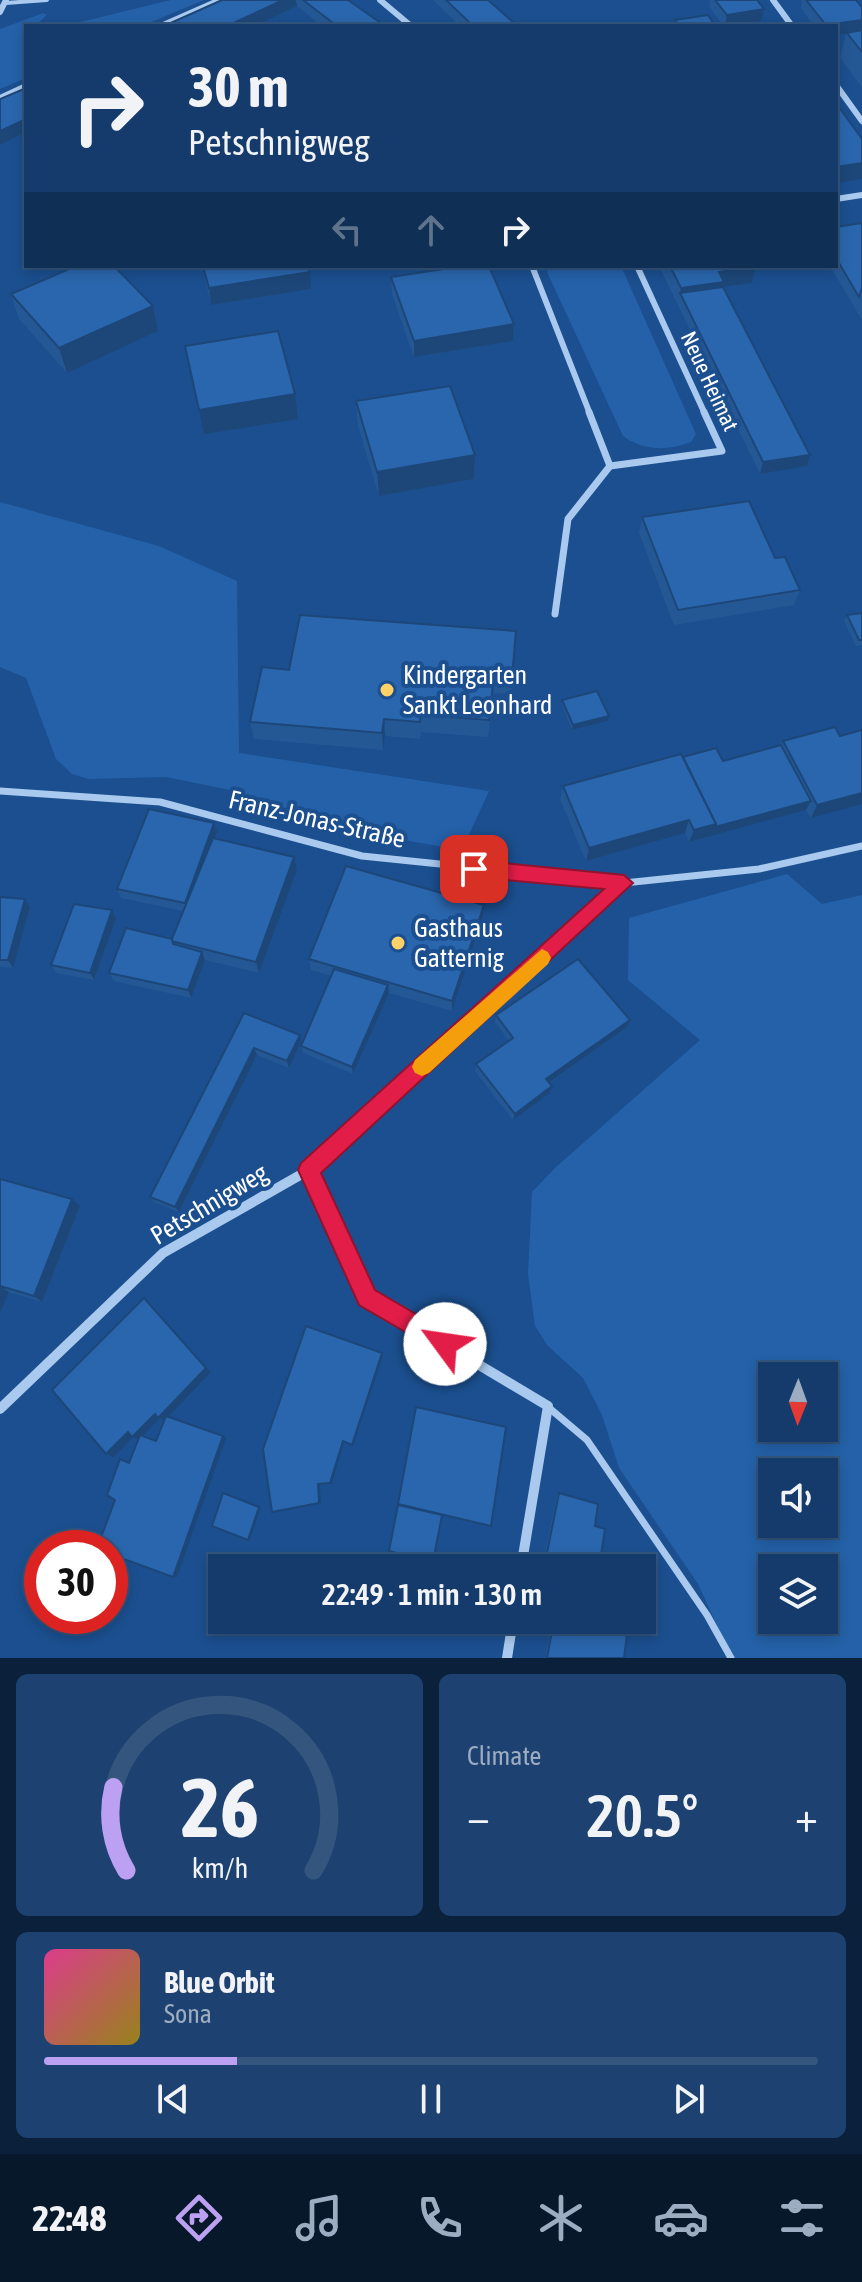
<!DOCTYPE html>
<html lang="en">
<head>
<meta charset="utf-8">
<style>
	:root { --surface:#143b6b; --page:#1d4271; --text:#f1f3f6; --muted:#9dadc1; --line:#33557e; --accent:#bca0f2 }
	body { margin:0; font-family:"Asap Condensed",sans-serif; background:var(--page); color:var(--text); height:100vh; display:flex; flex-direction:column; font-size:30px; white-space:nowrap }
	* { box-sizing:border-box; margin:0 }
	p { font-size:26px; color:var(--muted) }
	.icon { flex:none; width:44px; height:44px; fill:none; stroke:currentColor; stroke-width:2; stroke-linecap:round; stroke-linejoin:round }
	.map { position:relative; height:1658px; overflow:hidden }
	.sheet { display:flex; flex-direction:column; gap:16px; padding:16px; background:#0b203b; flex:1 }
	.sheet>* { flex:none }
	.top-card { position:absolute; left:24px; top:24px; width:814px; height:244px; border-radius:0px; box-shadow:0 4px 12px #0003,0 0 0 2px var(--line); background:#143b6b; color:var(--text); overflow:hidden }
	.needle { width:52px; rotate:181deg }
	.controls { position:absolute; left:758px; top:1362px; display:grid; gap:16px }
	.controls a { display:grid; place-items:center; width:80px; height:80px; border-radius:0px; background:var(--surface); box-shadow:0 4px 12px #0003,0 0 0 2px var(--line); font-size:40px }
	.speed { position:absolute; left:24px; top:1530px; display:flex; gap:16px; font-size:40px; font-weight:700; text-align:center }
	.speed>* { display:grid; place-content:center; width:104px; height:104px; border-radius:50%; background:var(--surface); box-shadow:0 4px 12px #0003,0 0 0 2px var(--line); line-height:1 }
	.speed .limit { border:12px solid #d22; background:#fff; color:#111 }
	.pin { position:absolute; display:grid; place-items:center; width:68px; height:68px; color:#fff; margin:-34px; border-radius:16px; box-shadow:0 4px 12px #0006 }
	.me { position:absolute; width:88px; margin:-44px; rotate:301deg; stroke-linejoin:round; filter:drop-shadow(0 0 6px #0008) }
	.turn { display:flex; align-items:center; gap:28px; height:168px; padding:0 32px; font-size:36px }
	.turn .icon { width:104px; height:104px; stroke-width:2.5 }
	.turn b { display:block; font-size:56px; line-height:68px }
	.lanes { display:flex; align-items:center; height:76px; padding:0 32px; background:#0003; justify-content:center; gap:40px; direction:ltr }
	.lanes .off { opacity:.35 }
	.big { font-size:60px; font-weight:600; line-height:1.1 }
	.sheet .tile { flex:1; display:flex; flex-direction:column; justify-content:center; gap:12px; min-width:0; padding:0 28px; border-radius:12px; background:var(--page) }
	.sheet .dial { align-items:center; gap:0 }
	.dial svg { height:208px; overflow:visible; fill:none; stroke:var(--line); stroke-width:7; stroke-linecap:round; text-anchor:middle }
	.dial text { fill:var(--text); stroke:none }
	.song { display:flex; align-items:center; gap:24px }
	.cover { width:96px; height:96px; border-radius:12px; background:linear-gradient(135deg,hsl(330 70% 55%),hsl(50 70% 35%)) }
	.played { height:8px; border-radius:4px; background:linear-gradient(90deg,var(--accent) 25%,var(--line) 25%) }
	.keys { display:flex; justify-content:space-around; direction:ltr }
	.heat { display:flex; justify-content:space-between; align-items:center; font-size:44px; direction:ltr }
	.sheet .tiles { flex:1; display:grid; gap:16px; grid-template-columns:1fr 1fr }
	.tile:last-child { grid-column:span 2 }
	.trip { position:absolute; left:208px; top:1554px; width:448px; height:80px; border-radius:0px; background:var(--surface); box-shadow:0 4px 12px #0003,0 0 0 2px var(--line); font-weight:600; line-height:80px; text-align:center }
	.dock { display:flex; height:128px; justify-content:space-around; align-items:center; background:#08182b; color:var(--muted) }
	.dock .icon { width:56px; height:56px }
	.dock .selected { color:var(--accent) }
	.dock b { font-size:36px; color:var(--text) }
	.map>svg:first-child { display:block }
</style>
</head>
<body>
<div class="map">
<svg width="862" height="1658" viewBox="0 0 862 1658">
	<rect width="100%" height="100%" fill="#1b4f8f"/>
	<g fill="#2461a8" fill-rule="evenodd">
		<polygon points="171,0 204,0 142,26 64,26"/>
		<polygon points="43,13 47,15 35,26 26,26 26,78 0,89 0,29"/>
		<path d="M550 266H621L696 434 691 442C668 451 643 451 623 436L547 272Z"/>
		<polygon points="0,502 159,546 237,581 239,753 489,791 462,850 362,833 230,790 166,777 88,779 72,774 56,759 26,678 0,667"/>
		<path d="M787 874 822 904 862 895V1658H732L698 1584 619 1468 602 1415 583 1378 547 1345 535 1326 528 1274 532 1192 556 1167 700 1040 628 980 629 918ZM772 1376H824V1428H772ZM772 1472H824V1524H772ZM772 1568H824V1620H772Z"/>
	</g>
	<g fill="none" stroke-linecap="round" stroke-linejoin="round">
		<polyline stroke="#a9c9ee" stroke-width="4" points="6,3 47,0"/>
		<polyline stroke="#a9c9ee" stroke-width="7" points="548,1407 587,1440 707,1615 731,1658"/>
		<g stroke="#a9c9ee" stroke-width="6">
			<polyline points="380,0 411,26"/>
			<polyline points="773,0 792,26"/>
			<polyline points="0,12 6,0"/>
			<polyline points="161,26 220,0"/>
			<polyline points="836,85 862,121"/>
			<polyline points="0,98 26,86"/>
			<polyline points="836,199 862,195"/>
			<polyline points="532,266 590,414"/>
			<polyline points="637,266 705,414"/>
		</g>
		<g stroke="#a9c9ee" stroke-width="7">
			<polyline points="610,466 722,451 704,412"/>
			<polyline points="555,614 568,519 610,466 589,412"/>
			<polyline points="0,791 160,802 362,856 624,883 759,869 862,846"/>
			<polyline points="547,953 624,883"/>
		</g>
		<g stroke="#a9c9ee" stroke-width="10">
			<polyline points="309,1170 367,1298 548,1406 521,1568"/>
			<polyline points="0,1409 163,1253 309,1170 549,951"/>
			<polyline points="507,1658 513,1620"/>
		</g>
	</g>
	<g fill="#245895">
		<polygon points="222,0 348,0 385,26 322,26 297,6 255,26 164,26"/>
		<polygon points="433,0 488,0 515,26 460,26"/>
		<polygon points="710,0 757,0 761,21 732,26 723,26 709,6"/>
		<polygon points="802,0 856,0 862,7 862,87 840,58 846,34 836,35 836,26 814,26 801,8"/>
		<polygon points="862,223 862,320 830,266 836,266 836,227"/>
		<polygon points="202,266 308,266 311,289 211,305"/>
		<polygon points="659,266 756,266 752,283 723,287 810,455 807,466 760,474"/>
		<polygon points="391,277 514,324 513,341 414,357 392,294"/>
		<polygon points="11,294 153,306 158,331 67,373 19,319"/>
		<polygon points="356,401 475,455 474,479 379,496 358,426"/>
		<polygon points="642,517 775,558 800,590 794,605 674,625 639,533"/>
		<polygon points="862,613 862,645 856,646 844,621 847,615"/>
		<polygon points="516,631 511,694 493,693 488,737 421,732 420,739 385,736 383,750 254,739 250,722 289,670"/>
		<polygon points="562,700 609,716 608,721 572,730 562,705"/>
		<polygon points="862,730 811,818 806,810 689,842 685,833 586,861 560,799 563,786 683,757 723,761 781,745 783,741 840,736"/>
		<polygon points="217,832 215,839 297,870 259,973 205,960 191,998 114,981 109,973 172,939 183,911 121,898 117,889"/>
		<polygon points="0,897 25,899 30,907 13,968 0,967"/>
		<polygon points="484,905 483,916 452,1011 389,993 353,1074 303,1053 301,1046 332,976 311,970 309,959"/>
		<polygon points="112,910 116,919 94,980 56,973 51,965"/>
		<polygon points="244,1013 301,1042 289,1068 257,1055 179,1212 154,1202 150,1197"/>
		<polygon points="496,1015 627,1027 549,1083 552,1086 550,1093 513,1120 475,1071 476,1064 509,1041 495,1022"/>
		<polygon points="0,1179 80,1206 42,1302 9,1292 0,1313"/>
		<polygon points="382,1353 383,1356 353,1446 344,1443 332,1484 320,1485 321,1503 275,1512 272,1512"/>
		<polygon points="559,1493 595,1526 599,1568 561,1568 562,1563 544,1558 557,1494"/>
		<polygon points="552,1620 629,1620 624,1658 545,1658"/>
	</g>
	<g fill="#1d4779">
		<polygon points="283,0 296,0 297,6 255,26 227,26"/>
		<polygon points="764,9 761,21 725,26 727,15"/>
		<polygon points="862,20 862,32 836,35 836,26 826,26"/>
		<polygon points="26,119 26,132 0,145 0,131"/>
		<polygon points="862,163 862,179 836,183 836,167"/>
		<polygon points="387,266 415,266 387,270"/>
		<polygon points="756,266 752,283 680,293 681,288 719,272"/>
		<polygon points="310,272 311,289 211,305 209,288"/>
		<polygon points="153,306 158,331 67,373 59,348"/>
		<polygon points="514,324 513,341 414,357 414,341"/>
		<polygon points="295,394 298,419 204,434 199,410"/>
		<polygon points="475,455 474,479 379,496 377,472"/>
		<polygon points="810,455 807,466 760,474 763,462"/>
		<polygon points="609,716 608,721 572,730 573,725"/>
		<polygon points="384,719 385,736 383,750 382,733"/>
		<polygon points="862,793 862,804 811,818 817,805"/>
		<polygon points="811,801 806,810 711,836 715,827"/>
		<polygon points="689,820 685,833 586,861 589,848"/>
		<polygon points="214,823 217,832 188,912 185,903"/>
		<polygon points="716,824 711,836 689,842 694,830"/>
		<polygon points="294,857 297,870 259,973 256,962"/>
		<polygon points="25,899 30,907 13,968 8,960"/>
		<polygon points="484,905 483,916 452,1011 452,1001"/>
		<polygon points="112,910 116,919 94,980 90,973"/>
		<polygon points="202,952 205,960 191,998 188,990"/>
		<polygon points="388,985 389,993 353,1074 352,1067"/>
		<polygon points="630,1020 627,1027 544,1086 546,1079"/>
		<polygon points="300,1035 301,1042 289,1068 287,1061"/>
		<polygon points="254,1048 257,1055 179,1212 175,1207"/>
		<polygon points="552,1086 550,1093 513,1120 515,1114"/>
		<polygon points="72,1199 80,1206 42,1302 34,1296"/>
		<polygon points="0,1286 9,1292 0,1313"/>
		<polygon points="144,1298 211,1372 164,1421 160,1418 139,1440 133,1437 114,1457 106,1454"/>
		<polygon points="382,1353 383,1356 353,1446 352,1445"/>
		<polygon points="223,1436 226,1438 177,1577 173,1577"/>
		<polygon points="343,1441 344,1443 332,1484 330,1483"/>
		<polygon points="318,1484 320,1485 321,1503 319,1503"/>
		<polygon points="223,1493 261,1507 250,1540 248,1540"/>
	</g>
	<g fill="#2a66ad" stroke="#1d4779" stroke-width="2">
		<polygon points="222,0 283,0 227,26 164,26"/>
		<polygon points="303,0 348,0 385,26 337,26"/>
		<polygon points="446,0 488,0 513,22 515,26 473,26"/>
		<polygon points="715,0 757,0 764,9 727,15"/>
		<polygon points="806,0 856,0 862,7 862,20 826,25"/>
		<polygon points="708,15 715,26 679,26 675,20"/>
		<polygon points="862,30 862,52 847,33"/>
		<polygon points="26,88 26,119 0,131 0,99"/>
		<polygon points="836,103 862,139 862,163 836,167"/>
		<polygon points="862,223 862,288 859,297 836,258 836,227"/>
		<polygon points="76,266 114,266 153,306 59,348 11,294"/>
		<polygon points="203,266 308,266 310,272 209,288"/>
		<polygon points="463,266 489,266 514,324 414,341 391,277"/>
		<polygon points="670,266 756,266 719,272 724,282 681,288"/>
		<polygon points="723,287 810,455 763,462 680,293"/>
		<polygon points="278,331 295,394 199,410 185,346"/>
		<polygon points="450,386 475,455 377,472 356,401"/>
		<polygon points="749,501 775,558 785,557 800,590 678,610 642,517"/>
		<polygon points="862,613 862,640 859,640 847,615"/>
		<polygon points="300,615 516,631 512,677 494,675 489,720 421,715 420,722 384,719 382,733 250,722 262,667 289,670"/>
		<polygon points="597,691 609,716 573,725 562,700"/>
		<polygon points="835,727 840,736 862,730 862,793 817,805 783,741"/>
		<polygon points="781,745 811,801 715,827 716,824 683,757 716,748 723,761"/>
		<polygon points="681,754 716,824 694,830 689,820 589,848 563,786"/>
		<polygon points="149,809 214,823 185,903 117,889"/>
		<polygon points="213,838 294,857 256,962 171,941"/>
		<polygon points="346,866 484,905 452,1001 309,959"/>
		<polygon points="0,897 25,899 8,960 0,960"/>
		<polygon points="74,904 112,910 90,973 51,965"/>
		<polygon points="126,928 172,939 173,944 202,952 188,990 109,973"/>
		<polygon points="578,959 630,1020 546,1079 552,1086 515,1114 476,1064 513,1038 496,1015"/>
		<polygon points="334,969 388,985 352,1067 301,1046"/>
		<polygon points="244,1013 300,1035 287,1061 254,1048 175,1207 150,1197"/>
		<polygon points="0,1179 72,1199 34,1296 0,1286"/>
		<polygon points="144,1298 206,1368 158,1418 155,1414 132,1437 128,1432 106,1454 52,1390"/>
		<polygon points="306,1326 382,1353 352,1445 343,1441 330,1483 318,1484 319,1503 272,1512 263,1449"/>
		<polygon points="416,1407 506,1427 491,1526 398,1504"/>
		<polygon points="166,1416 223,1436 173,1577 110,1554 110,1548 97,1548 115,1500 107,1495 120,1459 129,1463 140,1435 156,1441"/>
		<polygon points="223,1493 259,1507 248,1540 212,1526"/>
		<polygon points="559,1493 598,1504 595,1526 605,1529 599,1568 563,1568 564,1564 546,1558"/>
		<polygon points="398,1505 442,1515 433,1562 389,1551"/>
		<polygon points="554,1620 629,1620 624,1658 547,1658"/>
	</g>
	<polygon fill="#e11d48" stroke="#92132f" stroke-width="2" points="474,860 624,875 633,883 321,1173 375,1290 453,1336 456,1344 453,1352 445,1355 359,1305 298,1170 301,1163 604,889 474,877 465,869"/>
	<polygon fill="#f59e0b" points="542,949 548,952 551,958 548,964 429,1073 422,1076 415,1073 412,1067 415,1060"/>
	<g fill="#ffd166" stroke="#1b4f8f" stroke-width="3">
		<circle cx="387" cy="690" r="8"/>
		<circle cx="398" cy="943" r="8"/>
	</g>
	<g text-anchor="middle" stroke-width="8" stroke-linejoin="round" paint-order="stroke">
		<g font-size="22" fill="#fff" stroke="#1b4f8f">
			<text transform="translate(710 381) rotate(65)" y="8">Neue Heimat</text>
		</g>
		<g font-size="26" fill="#fff" stroke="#1b4f8f" text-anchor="start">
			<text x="403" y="684">Kindergarten<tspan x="403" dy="30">Sankt Leonhard</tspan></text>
			<text x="414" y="937">Gasthaus<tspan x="414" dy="30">Gatternig</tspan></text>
		</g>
		<g font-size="26" fill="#fff" stroke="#1b4f8f">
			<text transform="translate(317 819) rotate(13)" y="9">Franz-Jonas-Straße</text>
			<text transform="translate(209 1204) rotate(-31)" y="9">Petschnigweg</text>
		</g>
	</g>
</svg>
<div class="controls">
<a><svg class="needle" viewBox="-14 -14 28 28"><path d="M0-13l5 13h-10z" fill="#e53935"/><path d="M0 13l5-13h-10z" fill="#9dadc1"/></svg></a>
<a><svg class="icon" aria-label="sound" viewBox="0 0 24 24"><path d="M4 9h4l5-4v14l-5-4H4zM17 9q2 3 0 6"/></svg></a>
<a><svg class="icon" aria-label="layers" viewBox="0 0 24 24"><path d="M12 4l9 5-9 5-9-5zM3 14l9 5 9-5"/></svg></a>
</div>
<div class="speed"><div class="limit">30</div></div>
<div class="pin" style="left:474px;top:869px;background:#d93025"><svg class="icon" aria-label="arrive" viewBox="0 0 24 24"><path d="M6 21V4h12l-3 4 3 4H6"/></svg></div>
<svg class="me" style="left:445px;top:1344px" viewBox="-20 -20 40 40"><circle r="19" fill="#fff"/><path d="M0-13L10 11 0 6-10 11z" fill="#e11d48"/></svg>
<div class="trip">22:49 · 1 min · 130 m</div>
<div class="top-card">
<div class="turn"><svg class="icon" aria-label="right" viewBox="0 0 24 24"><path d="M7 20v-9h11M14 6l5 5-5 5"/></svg><div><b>30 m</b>Petschnigweg</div></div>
<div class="lanes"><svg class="icon off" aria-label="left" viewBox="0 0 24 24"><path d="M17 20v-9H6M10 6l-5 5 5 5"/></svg><svg class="icon off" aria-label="ahead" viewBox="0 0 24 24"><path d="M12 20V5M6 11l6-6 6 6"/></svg><svg class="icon" aria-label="right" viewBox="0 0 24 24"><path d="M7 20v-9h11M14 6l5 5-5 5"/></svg></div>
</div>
</div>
<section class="sheet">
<div class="tiles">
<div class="tile dial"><svg viewBox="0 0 100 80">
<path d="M14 69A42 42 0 1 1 86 69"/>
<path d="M14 69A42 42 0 0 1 9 37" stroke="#bca0f2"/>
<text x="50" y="56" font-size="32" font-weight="700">26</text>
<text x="50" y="72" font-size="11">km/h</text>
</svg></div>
<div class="tile"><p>Climate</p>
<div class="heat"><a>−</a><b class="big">20.5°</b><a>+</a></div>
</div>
<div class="tile">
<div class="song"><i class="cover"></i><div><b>Blue Orbit</b><p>Sona</p></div></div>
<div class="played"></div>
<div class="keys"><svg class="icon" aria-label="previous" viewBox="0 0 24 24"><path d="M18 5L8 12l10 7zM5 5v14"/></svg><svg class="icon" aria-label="pause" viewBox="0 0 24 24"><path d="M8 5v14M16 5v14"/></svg><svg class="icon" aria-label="next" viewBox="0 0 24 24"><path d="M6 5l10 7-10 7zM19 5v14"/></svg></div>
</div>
</div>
</section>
<nav class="dock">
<b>22:48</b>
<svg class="icon selected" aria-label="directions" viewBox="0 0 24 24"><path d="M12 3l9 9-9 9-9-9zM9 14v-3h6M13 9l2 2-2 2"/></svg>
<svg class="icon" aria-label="music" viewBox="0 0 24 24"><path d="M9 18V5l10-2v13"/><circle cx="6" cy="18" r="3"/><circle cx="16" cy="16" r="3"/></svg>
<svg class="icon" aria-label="phone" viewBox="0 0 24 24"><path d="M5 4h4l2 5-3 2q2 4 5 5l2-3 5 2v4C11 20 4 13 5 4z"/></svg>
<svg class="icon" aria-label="climate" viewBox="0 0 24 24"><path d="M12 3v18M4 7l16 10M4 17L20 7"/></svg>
<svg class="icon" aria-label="car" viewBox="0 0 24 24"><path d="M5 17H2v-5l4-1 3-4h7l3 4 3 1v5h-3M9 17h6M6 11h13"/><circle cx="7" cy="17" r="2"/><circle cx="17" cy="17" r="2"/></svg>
<svg class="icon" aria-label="filters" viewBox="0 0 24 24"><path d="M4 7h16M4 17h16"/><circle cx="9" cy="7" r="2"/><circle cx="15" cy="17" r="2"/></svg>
</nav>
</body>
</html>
